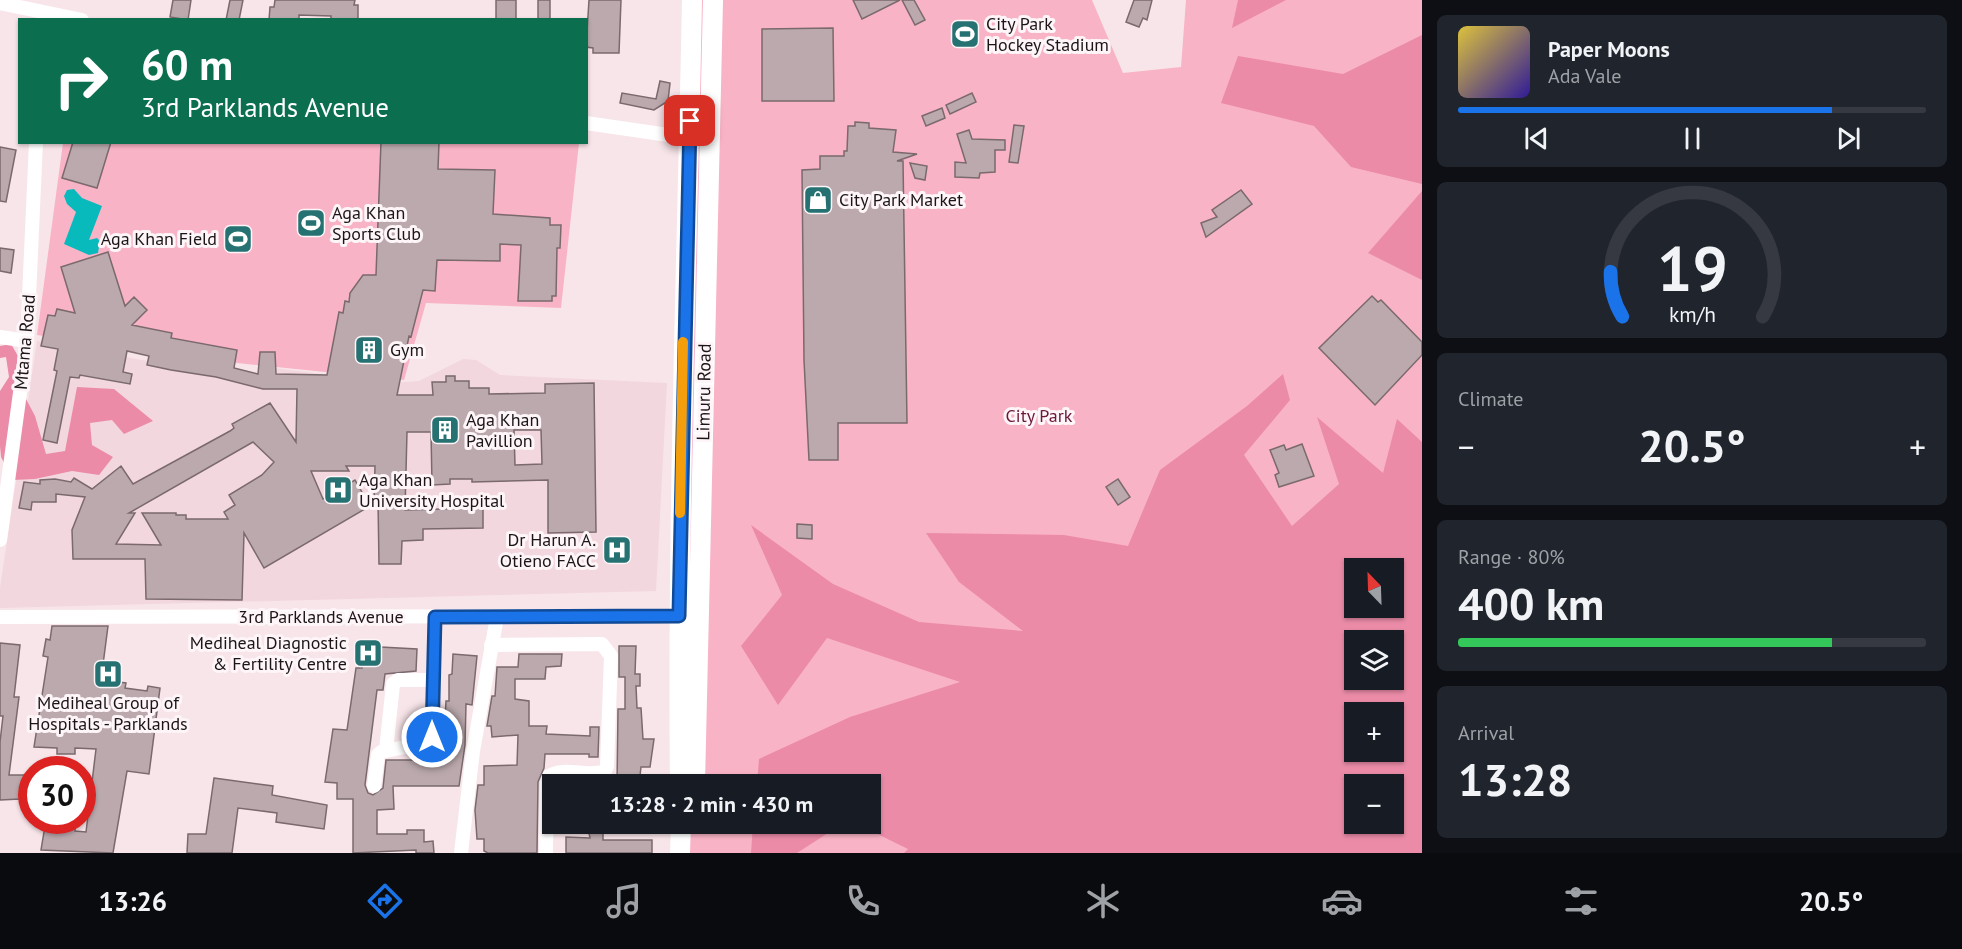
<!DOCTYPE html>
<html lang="en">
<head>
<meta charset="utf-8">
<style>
	:root { --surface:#171b24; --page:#20242c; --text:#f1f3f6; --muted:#9ea1a6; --line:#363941; --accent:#1a73e8 }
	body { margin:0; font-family:"PT Sans",sans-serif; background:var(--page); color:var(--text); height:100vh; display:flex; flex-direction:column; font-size:22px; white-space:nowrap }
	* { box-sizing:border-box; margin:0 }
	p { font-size:20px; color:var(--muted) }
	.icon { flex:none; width:33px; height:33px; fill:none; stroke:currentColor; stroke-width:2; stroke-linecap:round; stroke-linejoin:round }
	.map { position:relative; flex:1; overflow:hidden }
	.details { display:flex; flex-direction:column; gap:15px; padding:15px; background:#0d0f14; width:540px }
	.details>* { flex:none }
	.banner { position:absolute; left:18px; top:18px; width:570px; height:126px; border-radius:0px; box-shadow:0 2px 4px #0004; background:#0b6e4f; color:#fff; overflow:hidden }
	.needle { width:39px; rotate:337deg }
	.buttons { position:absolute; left:1344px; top:558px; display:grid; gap:12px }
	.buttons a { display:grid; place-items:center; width:60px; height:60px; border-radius:0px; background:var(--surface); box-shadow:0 2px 4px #0004; font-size:30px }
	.speed { position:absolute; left:18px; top:756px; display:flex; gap:12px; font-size:30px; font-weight:700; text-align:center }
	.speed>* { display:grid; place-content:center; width:78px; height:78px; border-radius:50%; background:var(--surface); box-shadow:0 2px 4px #0004; line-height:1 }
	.speed .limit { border:9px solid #d22; background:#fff; color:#111 }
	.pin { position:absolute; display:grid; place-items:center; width:51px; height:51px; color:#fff; margin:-26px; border-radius:12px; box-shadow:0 3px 9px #0006 }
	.me { position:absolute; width:66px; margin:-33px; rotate:0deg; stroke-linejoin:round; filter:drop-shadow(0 0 4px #0008) }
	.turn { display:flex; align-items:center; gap:21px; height:126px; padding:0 24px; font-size:27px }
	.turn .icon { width:78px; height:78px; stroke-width:2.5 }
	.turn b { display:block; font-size:42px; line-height:51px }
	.big { font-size:45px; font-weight:800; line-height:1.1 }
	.details .tile { flex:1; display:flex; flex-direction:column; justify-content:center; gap:9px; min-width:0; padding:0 21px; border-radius:9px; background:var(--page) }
	.details .dial { align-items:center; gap:0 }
	.dial svg { height:156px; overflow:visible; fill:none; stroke:var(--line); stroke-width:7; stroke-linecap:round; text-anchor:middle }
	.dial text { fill:var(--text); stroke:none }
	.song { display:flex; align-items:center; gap:18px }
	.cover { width:72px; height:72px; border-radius:9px; background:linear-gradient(135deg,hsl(50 70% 55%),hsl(250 70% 35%)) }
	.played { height:6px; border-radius:3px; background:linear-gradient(90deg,var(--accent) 80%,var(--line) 80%) }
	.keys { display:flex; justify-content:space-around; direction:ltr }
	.heat { display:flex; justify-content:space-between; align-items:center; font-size:33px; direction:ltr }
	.charge { height:9px; border-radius:4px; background:linear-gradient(90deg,#34c759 80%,var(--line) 0) }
	.trip { position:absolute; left:542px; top:774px; width:339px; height:60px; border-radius:0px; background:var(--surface); box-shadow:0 2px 4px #0004; font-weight:800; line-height:60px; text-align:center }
	.dock { display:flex; height:96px; justify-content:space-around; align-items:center; background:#090b0e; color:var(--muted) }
	.dock .icon { width:42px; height:42px }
	.dock .on { color:var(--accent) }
	.dock b { font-size:27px; color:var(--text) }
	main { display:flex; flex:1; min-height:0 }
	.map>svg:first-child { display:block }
</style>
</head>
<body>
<main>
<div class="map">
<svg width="1422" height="853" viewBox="0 0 1422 853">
	<rect width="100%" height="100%" fill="#f8e5e9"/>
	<polygon fill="#f3d7de" points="37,341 258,381 274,368 393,383 419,381 463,359 476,360 500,375 667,383 656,591 0,608 0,588"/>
	<g fill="#f9b3c6" fill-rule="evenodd">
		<path d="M696 0H1092L1123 73 1181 67 1186 0H1422V853H678L679 824H870V784H680ZM1354 568H1394V608H1354ZM1354 640H1394V680H1354ZM1354 712H1394V752H1354ZM1354 784H1394V824H1354Z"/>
		<polygon points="63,143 579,143 561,308 426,303 404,380 237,363 37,335"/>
	</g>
	<g fill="#eb8ba8" fill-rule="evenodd">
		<polygon points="1238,0 1286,0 1232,28"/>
		<polygon points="1422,35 1422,184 1351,167 1314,126 1221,103 1238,56 1343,74"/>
		<polygon points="1422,191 1422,280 1368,253"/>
		<polygon points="11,344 18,356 15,378 35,416 46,454 65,451 77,387 114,389 153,421 124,434 112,420 90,423 92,445 113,457 99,475 72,471 35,479 13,480 1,457 0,446 0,391 9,377 6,357 0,358 0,346"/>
		<path d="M1283 374 1290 400 1244 455 1292 526 1339 484 1317 417 1383 473 1397 419 1422 442V853H904L908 849 857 824H870V784H757L759 759 850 717 960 682 827 638 778 705 741 646 782 595 751 525 833 584 919 622 1023 631 959 582 926 533 1064 535 1128 546 1160 470 1247 406ZM1394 568V608H1354V568ZM1394 640V680H1354V640ZM1394 712V752H1354V712ZM1394 784V824H1354V784Z"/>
		<polygon points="753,824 842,824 797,853 751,853"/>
	</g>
	<polygon fill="#09babd" points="74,189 82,198 102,206 89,240 97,238 100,241 98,253 89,255 64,244 76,212 67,204 64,196 67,190"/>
	<g fill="#bba9ad" stroke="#7a696d" stroke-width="1.5" fill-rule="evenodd">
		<polygon points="173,0 191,0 188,20 170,17"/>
		<polygon points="230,0 243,0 239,20 226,20"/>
		<polygon points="275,0 355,0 354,5 358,5 358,20 331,20 331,16 299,15 299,20 269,20 270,7 274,7"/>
		<rect x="496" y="0" width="20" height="20"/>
		<rect x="538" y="0" width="12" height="20"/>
		<polygon points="589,0 621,0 619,53 593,53 593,48 586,47"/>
		<polygon points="853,0 900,0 862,19"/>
		<polygon points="902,0 914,0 925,20 915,25"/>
		<polygon points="1134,0 1152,0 1147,20 1143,18 1139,27 1126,22"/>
		<polygon points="833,28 834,101 762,101 762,29"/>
		<polygon points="660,81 670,83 668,101 654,110 620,103 622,93 656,99"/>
		<polygon points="972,93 976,102 950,114 946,105"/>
		<polygon points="942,108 945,118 926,126 922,116"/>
		<polygon points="855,122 869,123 869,128 896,130 893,152 917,154 897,161 903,161 907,423 838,423 838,460 809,460 804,360 802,170 820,169 820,156 844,156 844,151 847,151 848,126 855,126"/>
		<polygon points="1014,125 1024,126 1018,163 1009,162"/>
		<polygon points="969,130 972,139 1005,140 1005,150 995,150 995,172 980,173 979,178 955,177 955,162 966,163 957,134"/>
		<polygon points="73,142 111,142 97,188 62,178"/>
		<path d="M381 142H439L438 169 495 170 493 214 550 218V225H561L560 248H557L556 296H552V301H518L521 245 500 244V261L437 260 435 291 423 290 411 337 409 336 397 395H433L432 382H446V376H455V381H469V388H489V394L545 393V384L594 383 596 532 548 533V480L472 482V479H450V484L432 485 431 432H407L405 510 483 508V528L423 529V540L402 541 401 564H379L378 501 374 503 375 466H346L349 471H311L323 499 355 480 370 506 264 568 244 533 242 600 146 599 145 559H73L72 530 85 497 56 494V502H32L31 510 19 508 24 482 40 484V480L55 479 71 482 74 478 92 489 121 466 133 484 230 431 234 428 232 424 270 403 296 442 297 389H263L216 377 171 370 147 365 149 356 127 351 123 372 132 374 130 384 80 375 79 378 70 377 57 443 43 440 57 371 54 370 58 349 41 346 48 315 55 316 57 309 75 313 61 267 108 252 125 306 134 297 147 310 132 325 172 333 171 338 237 350 234 368 258 374 260 352H275L276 374 327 375 339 312 343 313 345 301 349 302 350 293 363 275H376ZM514 430H541L542 464 515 465ZM253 442 274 462 262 475 229 495 235 505 224 512 228 519H186V515H176V513H142L161 545 116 544 135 513H129Z"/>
		<polygon points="0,147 16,150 6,202 0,201"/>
		<polygon points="910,163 927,166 925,180 915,178"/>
		<polygon points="1241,190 1252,204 1206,237 1201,223 1217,217 1212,210"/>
		<polygon points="0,248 14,250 11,273 0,271"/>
		<polygon points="1372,296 1378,302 1381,300 1422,342 1422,355 1375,405 1319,348"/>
		<polygon points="1302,444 1314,476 1279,487 1275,475 1279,473 1270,450 1284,445 1286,450"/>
		<polygon points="1118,479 1130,497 1118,505 1106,487"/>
		<polygon points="797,524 812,525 812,539 797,538"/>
		<polygon points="52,626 108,626 101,680 126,683 125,688 147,691 148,686 160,688 149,774 127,771 113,853 41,850 46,820 75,820 75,831 86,832 96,749 75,748 75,754 57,754 57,748 34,747 48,657 43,656 46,639 50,640"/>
		<polygon points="0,643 20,645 14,697 19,697 9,775 31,775 32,797 20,797 20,799 0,800 0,742 3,716 0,716"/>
		<polygon points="362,646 417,649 416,671 385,674 383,690 377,690 365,785 368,793 373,795 383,788 386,760 443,760 441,719 445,719 446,701 449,701 449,675 452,674 453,654 477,656 472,705 466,704 465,745 459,786 393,786 394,809 377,810 377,834 407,834 407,830 424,830 424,842 433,841 434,853 416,853 416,850 353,853 353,799 337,799 337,783 325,782 333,729 347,730 356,668 362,668"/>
		<polygon points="619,646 636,646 635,674 640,674 640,686 636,686 637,708 641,708 643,739 654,739 650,767 641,767 639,784 617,784 618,709 625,709 625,677 619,677"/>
		<polygon points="519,654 562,654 561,666 546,667 545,679 515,679 515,699 529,701 529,726 547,726 546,734 590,736 590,727 599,727 598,757 589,757 589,754 545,754 544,768 538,782 537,853 488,853 484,851 484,839 477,839 475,810 478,785 484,785 484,766 517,765 518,735 492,737 491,726 487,726 492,696 495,696 497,667 518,667"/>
		<polygon points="214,778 273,786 272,795 327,805 324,829 276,822 277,813 238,808 232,853 187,853 188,834 206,834"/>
		<polygon points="589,833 603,833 603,840 652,840 652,853 566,853 566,837 590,838"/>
	</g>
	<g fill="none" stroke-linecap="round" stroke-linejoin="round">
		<g stroke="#fff" stroke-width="14">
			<polyline points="0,3 82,20"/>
			<polyline points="586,123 689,138"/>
			<polyline points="0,337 27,341"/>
			<polyline points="0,540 27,341 36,142"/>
			<polyline points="0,617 679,616"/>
			<path d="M491 645 602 644 611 656 607 766 605 771C587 778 566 766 549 776L547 782 546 853"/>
			<polyline points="386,750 393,684 398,680 432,680"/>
			<polyline points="374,786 378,755 381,752 424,743 432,737 435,617"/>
			<polyline points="461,853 473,751 497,617"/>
		</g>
		<g stroke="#fff" stroke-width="20">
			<path d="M680 784C677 523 687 262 692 0"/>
			<polyline points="695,784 713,0"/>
			<polyline points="680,853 681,824"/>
		</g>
	</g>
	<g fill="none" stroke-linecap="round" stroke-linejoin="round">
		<g stroke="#114b97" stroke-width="15">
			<polyline id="route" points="432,737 435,617 679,616 690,121"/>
		</g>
		<use href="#route" stroke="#1a73e8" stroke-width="10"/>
		<polyline stroke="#f59e0b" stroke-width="10" points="680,513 683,342"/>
	</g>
	<defs>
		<g id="stadium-square" transform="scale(1.5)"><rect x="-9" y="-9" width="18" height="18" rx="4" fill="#267172" stroke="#fdf5f7"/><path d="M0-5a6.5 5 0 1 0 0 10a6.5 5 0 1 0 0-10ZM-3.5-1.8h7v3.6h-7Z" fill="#fff"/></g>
		<g id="shop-square" transform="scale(1.5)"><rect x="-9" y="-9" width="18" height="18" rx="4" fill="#267172" stroke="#fdf5f7"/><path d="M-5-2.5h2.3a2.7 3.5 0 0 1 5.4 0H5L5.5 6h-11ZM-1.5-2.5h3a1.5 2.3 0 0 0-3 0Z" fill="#fff"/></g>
		<g id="building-square" transform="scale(1.5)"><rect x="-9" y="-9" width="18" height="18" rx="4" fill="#267172" stroke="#fdf5f7"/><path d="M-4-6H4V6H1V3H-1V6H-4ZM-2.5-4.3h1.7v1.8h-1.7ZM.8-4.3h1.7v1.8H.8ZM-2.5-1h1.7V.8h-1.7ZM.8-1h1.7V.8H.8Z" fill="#fff"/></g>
		<g id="hospital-square" transform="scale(1.5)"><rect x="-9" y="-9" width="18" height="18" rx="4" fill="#267172" stroke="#fdf5f7"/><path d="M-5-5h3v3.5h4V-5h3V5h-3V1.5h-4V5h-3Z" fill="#fff"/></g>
	</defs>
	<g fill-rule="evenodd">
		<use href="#stadium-square" x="965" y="34"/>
		<use href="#shop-square" x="818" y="200"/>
		<use href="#stadium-square" x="311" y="223"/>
		<use href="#stadium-square" x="238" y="239"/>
		<use href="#building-square" x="369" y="350"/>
		<use href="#building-square" x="445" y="430"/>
		<use href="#hospital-square" x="338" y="490"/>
		<use href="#hospital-square" x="617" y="550"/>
		<use href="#hospital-square" x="368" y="653"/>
		<use href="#hospital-square" x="108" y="674"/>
	</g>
	<g text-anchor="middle" stroke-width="6" stroke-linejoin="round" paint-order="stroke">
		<g font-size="18" fill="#1b1517" stroke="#fdf5f7" text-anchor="start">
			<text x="986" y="30">City Park<tspan x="986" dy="21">Hockey Stadium</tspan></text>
			<text x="839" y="206">City Park Market</text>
			<text x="332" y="219">Aga Khan<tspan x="332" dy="21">Sports Club</tspan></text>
			<text x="217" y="245" text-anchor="end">Aga Khan Field</text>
			<text x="390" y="356">Gym</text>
			<text x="466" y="426">Aga Khan<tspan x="466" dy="21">Pavillion</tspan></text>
			<text x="359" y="486">Aga Khan<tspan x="359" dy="21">University Hospital</tspan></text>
			<text x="596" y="546" text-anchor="end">Dr Harun A.<tspan x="596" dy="21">Otieno FACC</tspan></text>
			<text x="347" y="649" text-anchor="end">Mediheal Diagnostic<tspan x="347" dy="21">&amp; Fertility Centre</tspan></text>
			<text x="108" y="709" text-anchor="middle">Mediheal Group of<tspan x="108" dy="21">Hospitals - Parklands</tspan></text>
		</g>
		<g font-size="18" fill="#1b1517" stroke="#fdf5f7">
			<text transform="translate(25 342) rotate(-85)" y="6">Mtama Road</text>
			<text transform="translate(704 392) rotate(-89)" y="6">Limuru Road</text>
			<text x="321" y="623">3rd Parklands Avenue</text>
		</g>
		<g font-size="18" fill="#6b1739" stroke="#fdf5f7">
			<text x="1039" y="422">City Park</text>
		</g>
	</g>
</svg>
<div class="buttons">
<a><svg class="needle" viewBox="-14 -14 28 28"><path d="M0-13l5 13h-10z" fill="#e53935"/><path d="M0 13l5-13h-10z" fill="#9ea1a6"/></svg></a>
<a><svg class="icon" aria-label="layers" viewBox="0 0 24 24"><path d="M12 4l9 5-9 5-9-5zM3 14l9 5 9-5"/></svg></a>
<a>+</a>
<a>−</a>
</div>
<div class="speed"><div class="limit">30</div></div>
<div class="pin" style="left:690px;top:121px;background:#d93025"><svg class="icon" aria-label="arrive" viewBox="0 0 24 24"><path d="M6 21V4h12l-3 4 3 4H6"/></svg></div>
<svg class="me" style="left:432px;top:737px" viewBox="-20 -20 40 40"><circle r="17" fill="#1a73e8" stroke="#fff" stroke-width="3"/><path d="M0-11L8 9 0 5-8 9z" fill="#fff"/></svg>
<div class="trip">13:28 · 2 min · 430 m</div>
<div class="banner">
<div class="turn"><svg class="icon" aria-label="right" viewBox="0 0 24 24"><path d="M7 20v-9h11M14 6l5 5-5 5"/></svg><div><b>60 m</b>3rd Parklands Avenue</div></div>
</div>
</div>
<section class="details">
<div class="tile">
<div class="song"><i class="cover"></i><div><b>Paper Moons</b><p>Ada Vale</p></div></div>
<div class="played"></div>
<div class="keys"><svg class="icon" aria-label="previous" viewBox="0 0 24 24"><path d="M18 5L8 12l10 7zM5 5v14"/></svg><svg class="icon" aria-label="pause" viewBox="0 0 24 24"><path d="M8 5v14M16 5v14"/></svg><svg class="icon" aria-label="next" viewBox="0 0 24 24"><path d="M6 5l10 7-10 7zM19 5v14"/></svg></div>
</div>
<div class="tile dial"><svg viewBox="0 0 100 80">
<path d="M14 69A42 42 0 1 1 86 69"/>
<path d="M14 69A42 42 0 0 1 8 46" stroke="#1a73e8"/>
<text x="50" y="56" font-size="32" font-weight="700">19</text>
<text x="50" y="72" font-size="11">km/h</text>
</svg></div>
<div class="tile"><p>Climate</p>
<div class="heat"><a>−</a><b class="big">20.5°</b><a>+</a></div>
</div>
<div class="tile"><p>Range · 80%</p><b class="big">400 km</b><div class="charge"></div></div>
<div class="tile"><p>Arrival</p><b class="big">13:28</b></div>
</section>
</main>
<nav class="dock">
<b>13:26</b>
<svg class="icon on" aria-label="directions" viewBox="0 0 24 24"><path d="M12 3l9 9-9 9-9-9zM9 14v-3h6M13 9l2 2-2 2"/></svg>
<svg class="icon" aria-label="music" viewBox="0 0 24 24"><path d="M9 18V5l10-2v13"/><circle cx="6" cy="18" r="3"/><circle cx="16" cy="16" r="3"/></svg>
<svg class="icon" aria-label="phone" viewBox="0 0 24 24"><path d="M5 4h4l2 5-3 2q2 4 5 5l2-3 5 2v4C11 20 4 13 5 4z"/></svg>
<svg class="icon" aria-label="climate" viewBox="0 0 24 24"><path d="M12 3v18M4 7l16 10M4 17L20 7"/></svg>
<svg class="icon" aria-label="car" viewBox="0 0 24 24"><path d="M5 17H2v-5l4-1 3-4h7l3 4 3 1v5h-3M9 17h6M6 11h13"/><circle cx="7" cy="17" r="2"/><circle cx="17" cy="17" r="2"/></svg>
<svg class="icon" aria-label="filters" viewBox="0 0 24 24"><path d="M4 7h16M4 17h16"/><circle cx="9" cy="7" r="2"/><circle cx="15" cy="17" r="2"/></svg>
<b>20.5°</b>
</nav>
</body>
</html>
